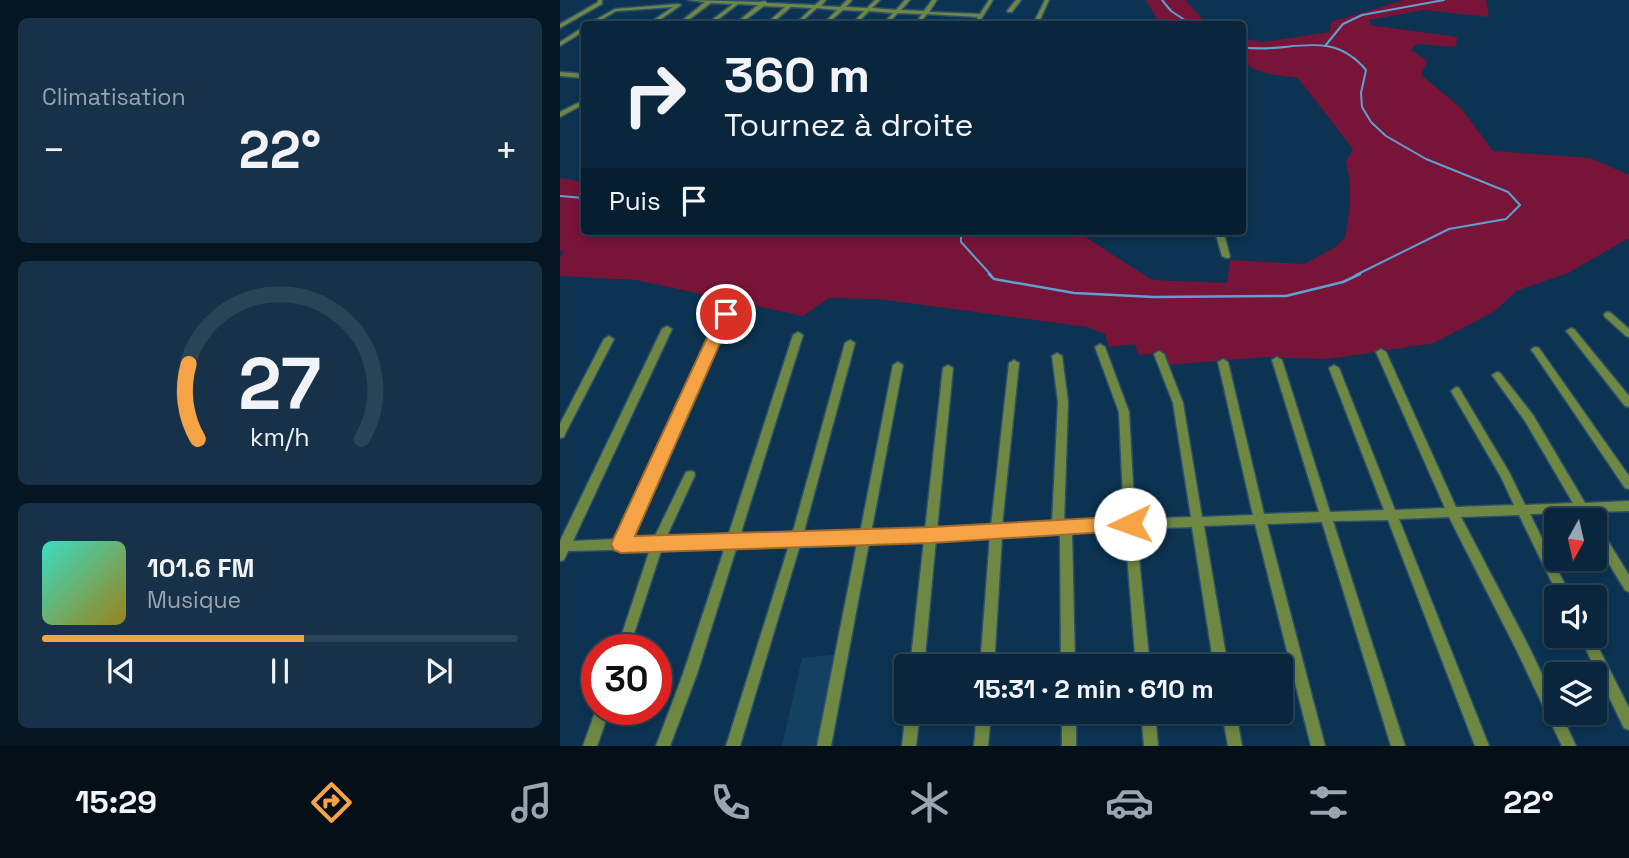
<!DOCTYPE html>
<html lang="fr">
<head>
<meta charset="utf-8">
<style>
	:root { --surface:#09263d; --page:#173248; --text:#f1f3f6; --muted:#99a5b0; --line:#294357; --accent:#f5a345 }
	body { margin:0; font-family:"Space Grotesk",sans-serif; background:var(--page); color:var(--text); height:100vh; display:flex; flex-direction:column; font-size:26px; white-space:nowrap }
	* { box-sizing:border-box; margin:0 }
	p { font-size:23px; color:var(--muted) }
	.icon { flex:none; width:38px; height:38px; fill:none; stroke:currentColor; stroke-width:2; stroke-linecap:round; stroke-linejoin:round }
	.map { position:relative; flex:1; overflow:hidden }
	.panel { display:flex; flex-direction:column; gap:18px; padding:18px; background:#051522; width:560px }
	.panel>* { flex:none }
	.guide { position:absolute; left:21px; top:21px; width:665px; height:214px; border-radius:7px; box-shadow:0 4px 10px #0003,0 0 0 2px var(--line); background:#09263d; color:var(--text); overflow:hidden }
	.needle { width:46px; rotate:188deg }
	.buttons { position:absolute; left:984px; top:508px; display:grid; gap:14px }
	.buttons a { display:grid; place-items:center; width:63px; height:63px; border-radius:7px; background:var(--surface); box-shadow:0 4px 10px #0003,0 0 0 2px var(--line); font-size:35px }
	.speed { position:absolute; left:21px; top:634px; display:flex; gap:14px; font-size:35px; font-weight:700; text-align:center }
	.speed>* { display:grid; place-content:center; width:91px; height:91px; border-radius:50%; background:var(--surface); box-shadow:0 4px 10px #0003,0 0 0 2px var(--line); line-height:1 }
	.speed .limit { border:10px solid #d22; background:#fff; color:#111 }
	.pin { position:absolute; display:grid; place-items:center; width:60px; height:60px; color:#fff; margin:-30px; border:4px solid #fff; border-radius:50%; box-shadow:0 2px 7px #0007 }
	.me { position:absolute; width:77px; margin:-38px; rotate:267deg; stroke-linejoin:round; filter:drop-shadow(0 0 5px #0008) }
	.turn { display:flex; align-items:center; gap:24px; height:147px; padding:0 28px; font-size:32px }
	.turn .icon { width:91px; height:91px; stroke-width:2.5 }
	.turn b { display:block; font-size:49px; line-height:60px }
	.then { display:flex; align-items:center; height:66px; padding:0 28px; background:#0003; gap:14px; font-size:26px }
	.big { font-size:52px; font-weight:700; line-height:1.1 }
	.panel .widget { flex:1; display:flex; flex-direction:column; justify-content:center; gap:10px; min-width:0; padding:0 24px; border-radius:10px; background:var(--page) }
	.panel .dial { align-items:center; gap:0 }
	.dial svg { height:182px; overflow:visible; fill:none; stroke:var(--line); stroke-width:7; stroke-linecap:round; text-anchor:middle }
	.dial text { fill:var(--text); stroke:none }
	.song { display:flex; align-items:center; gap:21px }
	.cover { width:84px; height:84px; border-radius:10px; background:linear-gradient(135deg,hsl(170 70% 55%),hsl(50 70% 35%)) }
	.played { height:7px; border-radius:4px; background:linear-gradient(90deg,var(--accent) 55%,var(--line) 55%) }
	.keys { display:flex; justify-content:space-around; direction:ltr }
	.heat { display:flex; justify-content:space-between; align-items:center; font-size:38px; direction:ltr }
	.trip { position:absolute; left:334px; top:654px; width:399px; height:70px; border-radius:7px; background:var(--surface); box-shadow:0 4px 10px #0003,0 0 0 2px var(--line); font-weight:700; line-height:70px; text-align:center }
	.dock { display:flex; height:112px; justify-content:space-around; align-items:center; background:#040f18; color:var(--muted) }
	.dock .icon { width:49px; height:49px }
	.dock .active { color:var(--accent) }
	.dock b { font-size:32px; color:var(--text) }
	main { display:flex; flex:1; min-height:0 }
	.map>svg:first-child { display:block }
</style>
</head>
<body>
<main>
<section class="panel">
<div class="widget"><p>Climatisation</p>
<div class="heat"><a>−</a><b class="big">22°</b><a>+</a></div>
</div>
<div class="widget dial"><svg viewBox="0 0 100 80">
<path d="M14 69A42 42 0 1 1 86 69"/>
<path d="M14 69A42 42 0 0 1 10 36" stroke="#f5a345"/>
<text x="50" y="56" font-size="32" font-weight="700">27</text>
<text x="50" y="72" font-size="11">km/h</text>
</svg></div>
<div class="widget">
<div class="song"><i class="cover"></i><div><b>101.6 FM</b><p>Musique</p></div></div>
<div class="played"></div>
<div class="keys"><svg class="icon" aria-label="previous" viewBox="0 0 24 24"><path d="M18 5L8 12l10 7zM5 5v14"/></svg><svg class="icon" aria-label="pause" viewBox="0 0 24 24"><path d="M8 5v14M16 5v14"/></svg><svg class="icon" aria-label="next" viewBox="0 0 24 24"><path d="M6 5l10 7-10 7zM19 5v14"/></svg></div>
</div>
</section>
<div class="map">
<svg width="1069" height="746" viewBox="0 0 1069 746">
	<rect width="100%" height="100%" fill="#0c3351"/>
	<polygon fill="#144062" points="281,654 264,746 222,746 242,658"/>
	<g fill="#781437">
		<polygon points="586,0 625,0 647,24 600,24"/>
		<path d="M844 0H926L929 17 864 10 809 20 810 25 897 37 896 47 856 44 851 50 867 61 861 75 901 108 933 151 1030 158 1069 175V238L1008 273 956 291 935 311 874 343 769 359 706 357 608 365 603 353 578 355 575 344 549 347 545 334 527 327 319 299 269 298 243 316 76 280 0 276V258L4 251H0V178L24 182V231H516L592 280 667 283 670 260 744 264 774 248 785 238 790 205V183L786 161 793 149 738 78C723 75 687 75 683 56 681 51 683 44 683 39L703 42 770 32 771 22Z"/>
	</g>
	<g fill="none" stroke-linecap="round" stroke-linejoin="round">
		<g stroke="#5da1d4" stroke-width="2">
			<polyline points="602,0 611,11 631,24"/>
			<polyline points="765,46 783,24 802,15 884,0"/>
			<path d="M682 47C728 55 769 26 806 70L801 93 802 107 811 122 826 136 866 159 948 192 960 205 946 219 889 229 796 275"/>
			<polyline points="0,196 24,198"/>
			<polyline points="401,231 401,242 431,275"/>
		</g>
		<polyline stroke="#5da1d4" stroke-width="2.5" points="429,274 434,279 514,293 594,297 726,296 783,282 800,274"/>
		<g stroke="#2c506c" stroke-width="3">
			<g id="minor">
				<polygon points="38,0 42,0 42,4 0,28 0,24 38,2"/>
				<polygon points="128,0 201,2 205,1 207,3 255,5 261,0 266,0 261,6 280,7 287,0 292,0 286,7 307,8 315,0 320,0 312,8 336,10 345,0 350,0 341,10 364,11 372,0 377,0 369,12 420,14 429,0 433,0 418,24 413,24 418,17 367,14 359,24 355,24 362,14 338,13 327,24 323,24 333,13 309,11 296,24 292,24 304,11 283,10 267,24 263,24 277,10 257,8 239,24 235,24 252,8 231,7 211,24 206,24 225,7 204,6 180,24 175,24 198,5 178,4 152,24 147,24 173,4 151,3 123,24 118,24 145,2"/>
				<polygon points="456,0 461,0 452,12 448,12 447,11"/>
				<polygon points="485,0 489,0 478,24 473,24"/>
				<polygon points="118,4 121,5 94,24 88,24 113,7 56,11 34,24 28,24 55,9"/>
				<polygon points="22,28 24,28 24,31 0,46 0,42"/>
				<polygon points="0,72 24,74 24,78 0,76"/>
				<polygon points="24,100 24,104 0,117 0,112"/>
				<polygon points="655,231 663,231 670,256 669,258 666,258 662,256"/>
				<polygon points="166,311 170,314 69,539 94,538 126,472 130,471 134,472 135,475 106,538 168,536 233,335 238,332 243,335 180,536 232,535 285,343 290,340 295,343 243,535 300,533 333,365 338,362 343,365 311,533 365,530 383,368 388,365 393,368 377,529 431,526 449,363 454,360 459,363 442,526 492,523 498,402 492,356 497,353 502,356 508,402 504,523 564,519 559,412 535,347 540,344 545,347 569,412 575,519 631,517 613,403 594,354 599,351 604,354 623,403 642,517 693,515 658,362 663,359 668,362 704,514 759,512 712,360 717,357 722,360 770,512 824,510 769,368 774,365 779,368 835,510 885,508 816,352 821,349 826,352 896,507 954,505 941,477 891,391 896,387 899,388 949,472 965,505 1013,503 965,421 932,375 937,372 940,373 973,415 1025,503 1069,501 1069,511 1030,512 1035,520 1034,521 1034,520 1023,520 1019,513 970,514 1011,597 999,597 959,515 901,517 967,643 996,703 996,712 1000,712 1016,746 1002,746 957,651 889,517 839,519 929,746 915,746 828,520 773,521 845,746 831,746 762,522 707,524 765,746 751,746 695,524 644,526 668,667 654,667 632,527 576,529 590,667 576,667 565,529 512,532 515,667 501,667 500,533 442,536 434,667 420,667 430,536 376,539 364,667 350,667 364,540 309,543 271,746 257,746 297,543 240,545 180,746 166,746 229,545 177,546 137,674 110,746 96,746 123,674 165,547 102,548 69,649 57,649 90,549 8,551 4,560 0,561 0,541 102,329 107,326 112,329 13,541 57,539 162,314"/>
				<polygon points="1048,312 1051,313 1069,329 1069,337 1066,336 1045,317 1044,315 1045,313"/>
				<polygon points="1011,328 1014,329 1069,396 1069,407 1065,406 1008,333 1006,331"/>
				<polygon points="49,336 54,339 5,434 4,437 0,438 0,424 44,339"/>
				<polygon points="976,347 979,348 1069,476 1069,489 1065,488 973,352 971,350 973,348"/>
				<polygon points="1034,523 1038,525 1069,575 1069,592 1065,590 1034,539"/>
				<polygon points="1019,635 1032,635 1069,708 1069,730 1064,728"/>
				<polygon points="37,707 37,709 50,709 37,746 23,746"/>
				<polygon points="346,711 346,712 360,712 356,746 342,746"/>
				<polygon points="417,712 431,712 428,746 414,746"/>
				<rect x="502" y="712" width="14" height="34"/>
				<polygon points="581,712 595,712 598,746 584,746"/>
				<polygon points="662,712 676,712 682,746 668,746"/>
			</g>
		</g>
		<use href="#minor" fill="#6e8843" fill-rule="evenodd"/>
	</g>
	<polygon fill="#f5a345" stroke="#9f6a2d" stroke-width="2" points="166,310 173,314 75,536 371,527 570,516 577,518 580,524 577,530 371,543 61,553 54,550 51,544 158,314"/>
</svg>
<div class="buttons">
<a><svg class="needle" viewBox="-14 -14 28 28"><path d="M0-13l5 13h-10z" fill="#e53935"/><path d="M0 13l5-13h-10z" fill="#99a5b0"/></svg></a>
<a><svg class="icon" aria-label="sound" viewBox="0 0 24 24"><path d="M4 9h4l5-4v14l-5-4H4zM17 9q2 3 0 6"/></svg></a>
<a><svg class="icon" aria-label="layers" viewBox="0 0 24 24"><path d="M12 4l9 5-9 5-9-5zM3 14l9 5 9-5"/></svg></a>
</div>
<div class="speed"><div class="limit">30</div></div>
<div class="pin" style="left:166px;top:314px;background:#d93025"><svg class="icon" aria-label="arrive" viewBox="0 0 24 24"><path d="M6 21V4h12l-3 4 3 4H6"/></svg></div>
<svg class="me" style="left:570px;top:524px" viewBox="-20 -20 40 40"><circle r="19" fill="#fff"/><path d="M0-13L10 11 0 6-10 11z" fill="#f5a345"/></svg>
<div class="trip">15:31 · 2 min · 610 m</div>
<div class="guide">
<div class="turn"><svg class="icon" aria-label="right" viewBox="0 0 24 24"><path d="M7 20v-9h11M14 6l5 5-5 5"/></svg><div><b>360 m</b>Tournez à droite</div></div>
<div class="then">Puis<svg class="icon" aria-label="arrive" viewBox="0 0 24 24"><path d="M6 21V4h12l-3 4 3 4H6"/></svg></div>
</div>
</div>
</main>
<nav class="dock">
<b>15:29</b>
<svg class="icon active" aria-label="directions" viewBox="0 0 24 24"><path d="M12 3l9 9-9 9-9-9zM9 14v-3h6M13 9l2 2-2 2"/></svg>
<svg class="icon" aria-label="music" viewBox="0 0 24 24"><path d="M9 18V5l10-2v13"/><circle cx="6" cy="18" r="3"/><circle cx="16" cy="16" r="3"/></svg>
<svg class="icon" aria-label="phone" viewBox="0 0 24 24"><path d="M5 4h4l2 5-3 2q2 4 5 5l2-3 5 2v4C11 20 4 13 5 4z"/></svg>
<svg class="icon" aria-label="climate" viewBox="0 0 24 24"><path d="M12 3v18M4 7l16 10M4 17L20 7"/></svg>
<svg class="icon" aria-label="car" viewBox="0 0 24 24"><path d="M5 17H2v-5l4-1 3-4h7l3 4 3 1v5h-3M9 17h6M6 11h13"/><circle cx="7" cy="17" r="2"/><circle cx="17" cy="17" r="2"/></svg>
<svg class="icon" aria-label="filters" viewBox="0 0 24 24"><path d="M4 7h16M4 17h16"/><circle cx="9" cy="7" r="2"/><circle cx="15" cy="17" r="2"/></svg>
<b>22°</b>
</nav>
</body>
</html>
